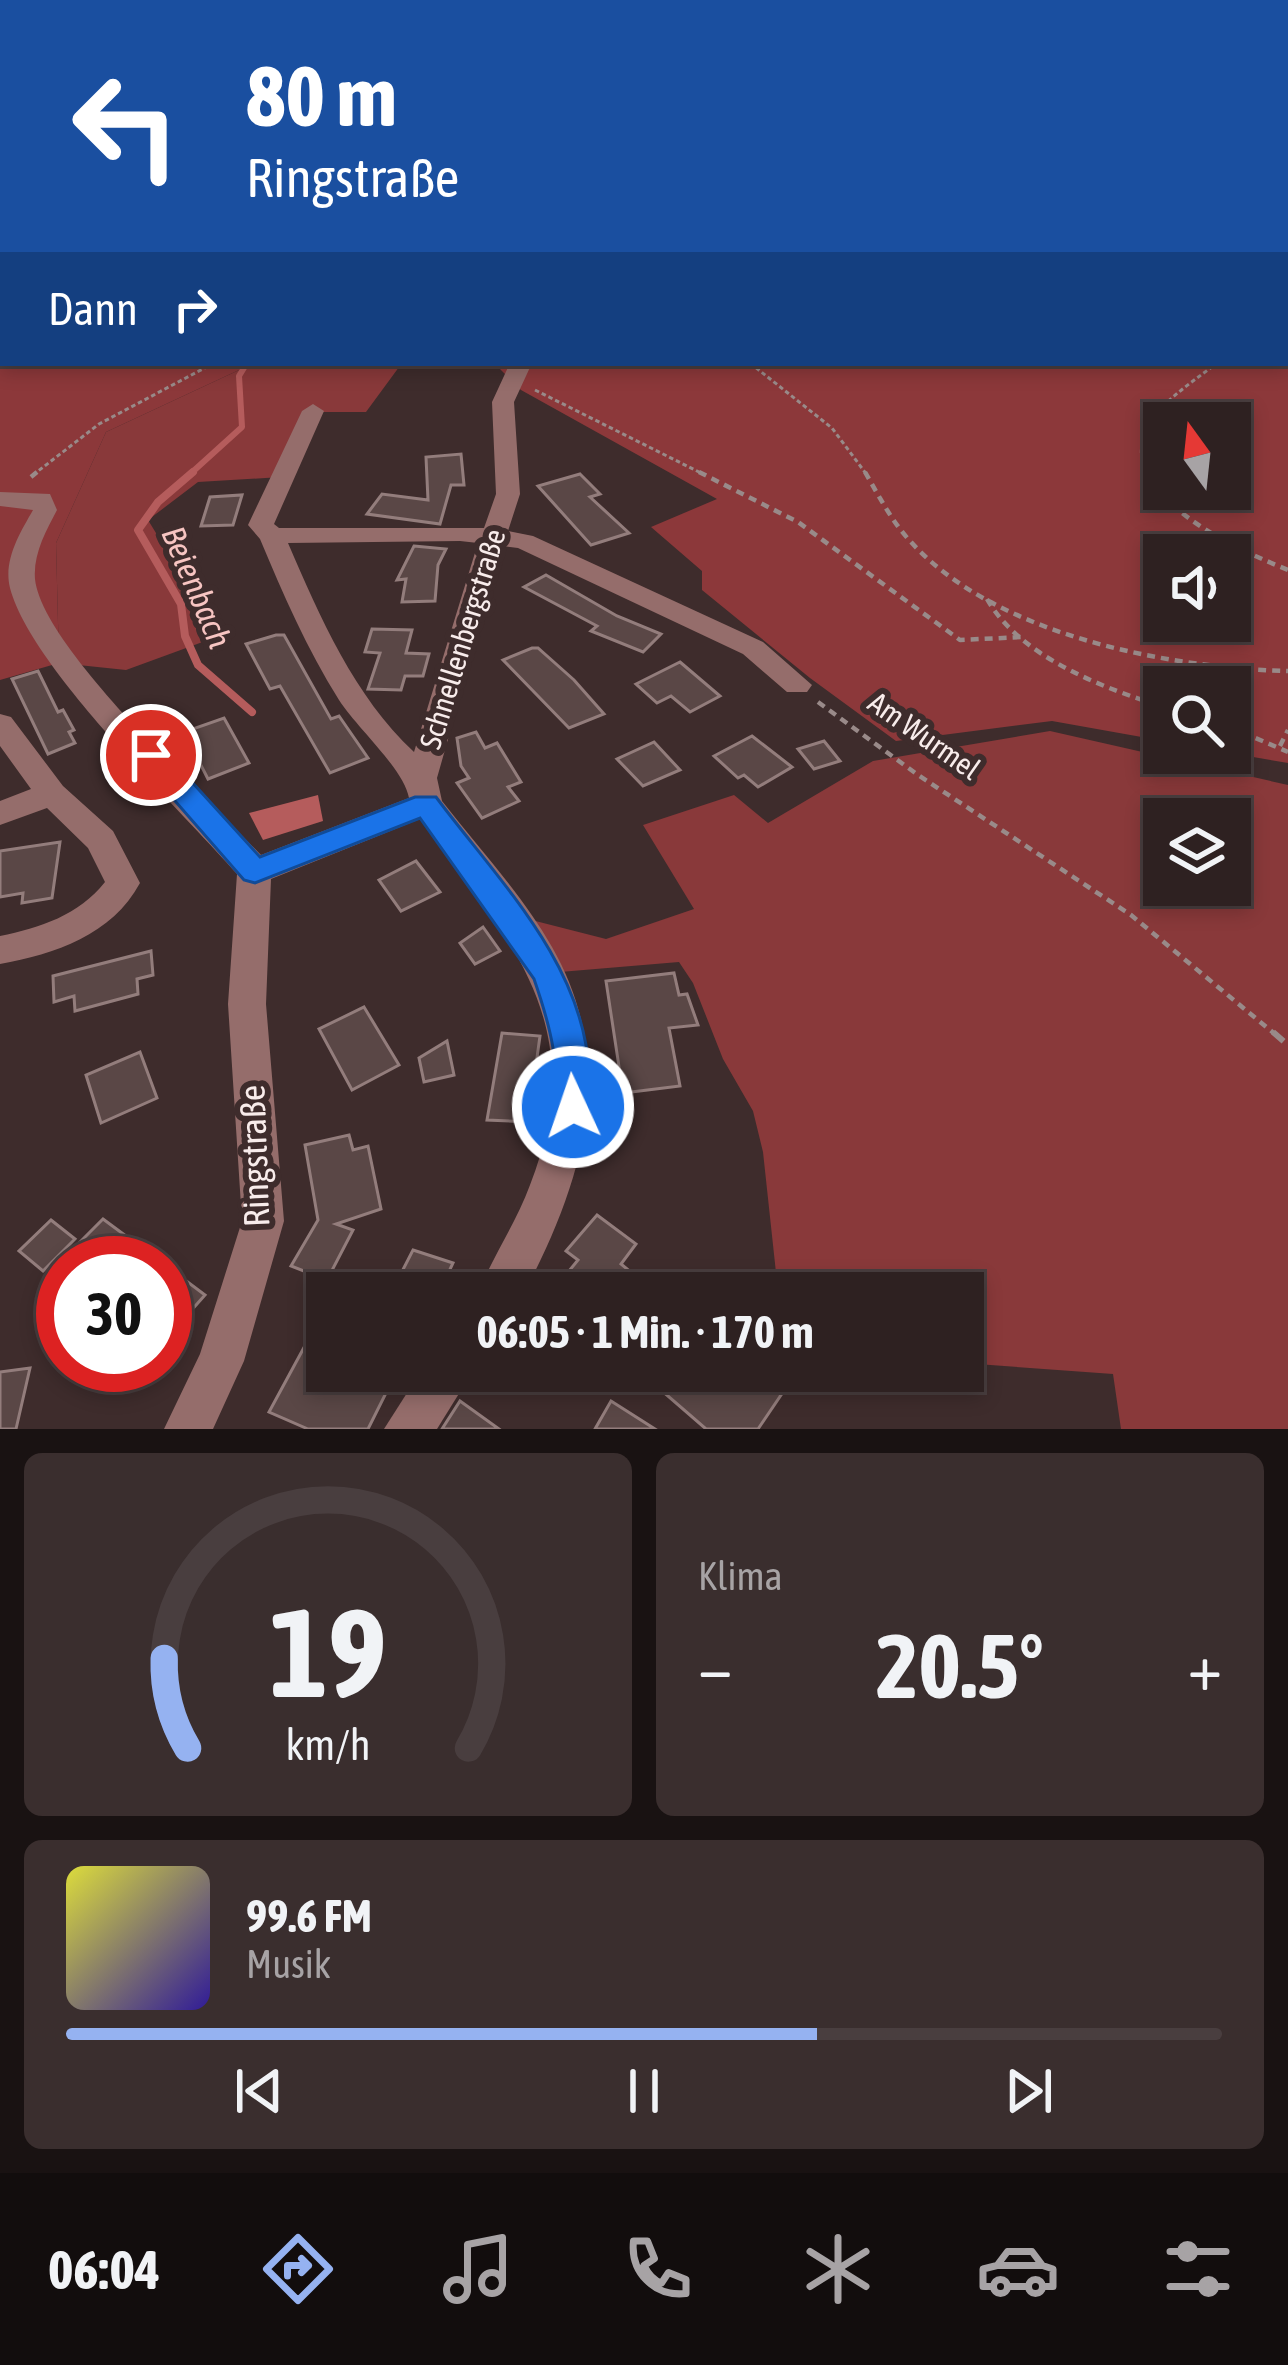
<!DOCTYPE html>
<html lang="de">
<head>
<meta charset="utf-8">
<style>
	:root { --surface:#2e2121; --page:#3a2e2e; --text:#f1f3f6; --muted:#a7a3a5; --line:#493e3f; --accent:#95b2f1 }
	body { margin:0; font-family:"Asap Condensed",sans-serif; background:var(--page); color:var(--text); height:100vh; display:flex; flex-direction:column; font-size:45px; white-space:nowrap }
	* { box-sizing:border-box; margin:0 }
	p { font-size:39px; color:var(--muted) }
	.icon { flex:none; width:66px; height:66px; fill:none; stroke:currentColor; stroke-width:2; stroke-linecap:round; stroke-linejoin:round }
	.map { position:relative; height:1429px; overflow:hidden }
	.drawer { display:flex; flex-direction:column; gap:24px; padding:24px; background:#191212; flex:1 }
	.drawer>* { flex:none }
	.hud { position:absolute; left:0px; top:0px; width:1290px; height:366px; box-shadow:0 6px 18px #0003,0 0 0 3px var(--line); background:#1a4fa0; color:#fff; overflow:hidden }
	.needle { width:78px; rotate:345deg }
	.tools { position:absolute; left:1143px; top:402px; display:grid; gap:24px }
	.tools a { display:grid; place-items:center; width:108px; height:108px; border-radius:0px; background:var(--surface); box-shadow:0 6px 18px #0003,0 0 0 3px var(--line); font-size:60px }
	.speed { position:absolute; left:36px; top:1236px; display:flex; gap:24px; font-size:60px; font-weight:700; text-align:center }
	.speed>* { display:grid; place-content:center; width:156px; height:156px; border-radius:50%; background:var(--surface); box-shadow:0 6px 18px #0003,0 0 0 3px var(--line); line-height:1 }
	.speed .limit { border:18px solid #d22; background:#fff; color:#111 }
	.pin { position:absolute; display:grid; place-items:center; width:102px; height:102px; color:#fff; margin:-51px; border:6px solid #fff; border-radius:50%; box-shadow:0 3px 12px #0007 }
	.me { position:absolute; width:132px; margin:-66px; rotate:357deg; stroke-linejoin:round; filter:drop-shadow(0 0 9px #0008) }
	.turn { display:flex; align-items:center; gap:42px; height:252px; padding:0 48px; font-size:54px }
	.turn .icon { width:156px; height:156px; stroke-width:2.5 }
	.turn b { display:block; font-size:84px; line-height:102px }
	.then { display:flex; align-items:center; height:114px; padding:0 48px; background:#0003; gap:24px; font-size:45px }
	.big { font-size:90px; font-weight:700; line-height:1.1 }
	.drawer .card { flex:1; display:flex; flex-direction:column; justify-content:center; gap:18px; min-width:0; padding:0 42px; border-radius:18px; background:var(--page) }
	.drawer .dial { align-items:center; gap:0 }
	.dial svg { height:312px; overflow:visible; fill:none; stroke:var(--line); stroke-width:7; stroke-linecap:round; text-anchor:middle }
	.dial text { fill:var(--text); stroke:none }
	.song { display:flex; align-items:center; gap:36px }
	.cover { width:144px; height:144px; border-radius:18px; background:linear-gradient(135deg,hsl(60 70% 55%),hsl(250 70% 35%)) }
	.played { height:12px; border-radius:6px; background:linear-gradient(90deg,var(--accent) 65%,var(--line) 65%) }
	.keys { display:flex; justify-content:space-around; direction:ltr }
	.heat { display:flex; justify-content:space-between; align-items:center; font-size:66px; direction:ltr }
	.drawer .tiles { flex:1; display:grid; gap:24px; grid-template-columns:1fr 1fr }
	.card:last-child { grid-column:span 2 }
	.trip { position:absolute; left:306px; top:1272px; width:678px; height:120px; border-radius:0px; background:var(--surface); box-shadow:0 6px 18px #0003,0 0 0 3px var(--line); font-weight:700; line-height:120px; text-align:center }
	.tabs { display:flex; height:192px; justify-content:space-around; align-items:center; background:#120d0d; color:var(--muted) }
	.tabs .icon { width:84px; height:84px }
	.tabs .selected { color:var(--accent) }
	.tabs b { font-size:54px; color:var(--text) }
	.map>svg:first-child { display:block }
</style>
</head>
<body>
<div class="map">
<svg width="1288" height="1429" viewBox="0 0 1288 1429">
	<rect width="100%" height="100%" fill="#3e2c2c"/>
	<g fill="#89393a" fill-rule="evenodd">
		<polygon points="254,363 402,363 366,412 313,412 281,477 198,482 148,520 219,636 126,670 59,663 56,543 106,432"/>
		<path d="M1050 731 1288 785V1429H1121L1113 1374 963 1363V1293H857L777 1282 763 1152 753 1111 723 1059 693 983 679 962 548 973 508 914 606 939 694 909 643 825 734 795 768 823 873 761ZM1164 819H1230V885H1164Z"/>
	</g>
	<g fill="#8c383a" fill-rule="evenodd">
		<polygon points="0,0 596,3 3,3 3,363 254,363 106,432 56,543 59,663 0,680"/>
		<path d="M673 0H1288V763L1230 753V687H1164V741L1052 721 896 741 810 678 702 590V571L651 527 717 499 521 390 500 369 471 363H1287V3ZM1164 423H1230V489H1164ZM1164 555H1230V621H1164Z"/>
	</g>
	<polygon fill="#b55c5c" points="318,795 323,821 263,840 249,813"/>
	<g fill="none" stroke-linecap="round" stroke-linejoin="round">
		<polyline stroke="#b55c5c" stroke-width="4.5" points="900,3 913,0"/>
		<polyline stroke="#b55c5c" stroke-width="6" points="189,475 242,427 239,376 247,363"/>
		<polyline stroke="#b55c5c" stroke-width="8" points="193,472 158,502 138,530 181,604 185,636 198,665 252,712"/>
	</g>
	<g fill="#5a4746" stroke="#937d7c" stroke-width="3">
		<polygon points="461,454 464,485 451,485 440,524 367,514 382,494 428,500 426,457"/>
		<polygon points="580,474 600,494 590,497 629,533 591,545 538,486"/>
		<polygon points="242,495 233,525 201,526 210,497"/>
		<polygon points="414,546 446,549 438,565 435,601 402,602 406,579 397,580"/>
		<polygon points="546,575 617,616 661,634 643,652 591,631 597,626 524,587"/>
		<polygon points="372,629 412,630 406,653 429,654 423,676 405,676 401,690 368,689 380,653 365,652"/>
		<polygon points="276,635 284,635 331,719 339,716 368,758 330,773 280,686 270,689 246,644"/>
		<polygon points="532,648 538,648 574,680 604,714 569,728 503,660"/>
		<polygon points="680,662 720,696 690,712 671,696 657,703 636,684"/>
		<polygon points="38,671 58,712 63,710 74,730 69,732 75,743 48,754 12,679"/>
		<polygon points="224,718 249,763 208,779 184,732"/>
		<polygon points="476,732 485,748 497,743 521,782 508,787 519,801 482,818 457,783 469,778 461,766 457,738"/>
		<polygon points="752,736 792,767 758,787 744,775 738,778 714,756"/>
		<polygon points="824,741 840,761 814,769 798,749"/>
		<polygon points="654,742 680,770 643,786 617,759"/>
		<polygon points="60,842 52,898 22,903 23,893 0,897 0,851"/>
		<polygon points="416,861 440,892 401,911 379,880"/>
		<polygon points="483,927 500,951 475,964 460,943"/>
		<polygon points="151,951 153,975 137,979 138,994 75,1011 74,996 54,1002 53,976"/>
		<polygon points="674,973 679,995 687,994 698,1025 669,1028 680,1086 623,1093 606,981"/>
		<polygon points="364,1007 399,1065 352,1090 319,1029"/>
		<polygon points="502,1033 540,1036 528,1122 487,1120"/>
		<polygon points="447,1041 454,1075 424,1082 419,1058"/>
		<polygon points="140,1052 157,1098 101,1123 86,1075"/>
		<polygon points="349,1135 353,1150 368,1146 381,1209 336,1224 353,1230 327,1280 291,1266 318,1220 305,1145"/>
		<polygon points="597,1215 636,1244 621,1264 656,1293 551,1293 578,1260 566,1251"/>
		<polygon points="103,1219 130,1239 162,1263 84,1263 70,1252"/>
		<polygon points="51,1220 75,1239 43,1271 19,1251"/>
		<polygon points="413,1250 453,1263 439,1293 391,1293"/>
		<polygon points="165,1265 205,1295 165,1340"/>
		<polygon points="307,1342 327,1350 327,1371 397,1371 368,1429 308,1429 269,1412"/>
		<polygon points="30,1368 16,1429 0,1429 0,1372"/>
		<polygon points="639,1371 751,1371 781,1395 758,1429 706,1429"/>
		<polygon points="460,1401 499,1429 442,1429"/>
		<polygon points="611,1401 655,1429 595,1429"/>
	</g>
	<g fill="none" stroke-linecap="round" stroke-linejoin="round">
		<g stroke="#998a89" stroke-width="3" stroke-dasharray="4.5 3" stroke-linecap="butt">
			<polyline points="259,0 268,3"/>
			<polyline points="554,0 563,3"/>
			<polyline points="175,3 194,0"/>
			<polyline points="1022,3 1027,0"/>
			<polyline points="750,363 832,428 867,475"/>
			<polyline points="535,390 705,475"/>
			<polyline points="33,475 99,424 214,363"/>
			<path d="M1146 475C1125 422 1180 392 1217 363"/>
		</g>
		<g stroke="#998a89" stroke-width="4.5" stroke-dasharray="8 6" stroke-linecap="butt">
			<polyline points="699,472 798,522 960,640 1023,637"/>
			<path d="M865 472C879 496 892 522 911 542 995 635 1168 668 1288 671"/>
			<path d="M1145 472C1175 521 1237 549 1288 570"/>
			<polyline points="31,477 37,472"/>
			<path d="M987 599C1020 657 1103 688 1164 707"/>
			<polyline points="818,702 918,775 1131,915 1276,1035"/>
			<polyline points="1230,727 1288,752"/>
			<polyline points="1280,746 1288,730"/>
		</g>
		<polyline stroke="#998a89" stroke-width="6" stroke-dasharray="14 9" stroke-linecap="butt" points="1273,1032 1288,1045"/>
		<g fill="#956d6b" fill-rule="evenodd">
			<path d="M510 363H532L514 402 520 494 508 531 533 536 763 642 812 685 807 692H787L743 654 518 548 503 546 437 778 442 801C479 849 522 894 552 947 619 1064 583 1181 524 1293H478C493 1256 516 1223 530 1185 593 1023 510 941 420 819L271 879 266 1004 284 1221 244 1361 213 1429H164L200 1354 242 1221 228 1004 237 874C179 808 31 668 10 588 3 560 20 533 33 510L0 506V492L50 494 57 510C46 531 33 554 35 579 42 648 210 801 261 855L409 798C404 769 357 728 339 700 307 649 283 594 260 539L248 525 302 411 313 404 324 411 274 524 279 528H484L496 494 492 402ZM460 541 478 543 414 752C354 696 320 617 288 543Z"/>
			<path d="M0 714 11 717 63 786 113 831 140 883C112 935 55 954 0 964V936C40 928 79 915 105 882L88 848 47 808 0 825V801L31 789 0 746Z"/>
			<polygon points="421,1371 473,1371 437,1429 384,1429"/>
		</g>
	</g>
	<path fill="#1a73e8" stroke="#114b97" stroke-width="3" d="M151 745 161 748 260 857 415 797H436C498 880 584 964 589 1072 590 1089 593 1103 586 1118L573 1123 560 1118C550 1097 556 1071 553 1048 549 1024 542 1002 534 979L420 818 255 883 244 880 141 762 137 755Z"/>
	<g text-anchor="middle" stroke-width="12" stroke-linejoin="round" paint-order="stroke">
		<g font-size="30" fill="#f8eceb" stroke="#3e2c2c">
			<text transform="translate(463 639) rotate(-73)" y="10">Schnellenbergstraße</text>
			<text transform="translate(924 736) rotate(35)" y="10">Am Wurmel</text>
		</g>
		<g font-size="33" font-style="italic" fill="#f7c5c2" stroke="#3e2c2c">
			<text transform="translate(197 587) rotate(67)" y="12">Beienbach</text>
		</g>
		<g font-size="36" fill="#f8eceb" stroke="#3e2c2c">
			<text transform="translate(254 1156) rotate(-92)" y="13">Ringstraße</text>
		</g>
	</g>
</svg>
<div class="tools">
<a><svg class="needle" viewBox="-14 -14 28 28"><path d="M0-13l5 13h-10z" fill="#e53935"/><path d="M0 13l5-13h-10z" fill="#a7a3a5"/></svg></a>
<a><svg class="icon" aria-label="sound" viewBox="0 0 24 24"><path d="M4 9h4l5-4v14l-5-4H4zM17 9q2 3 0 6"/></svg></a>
<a><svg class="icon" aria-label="search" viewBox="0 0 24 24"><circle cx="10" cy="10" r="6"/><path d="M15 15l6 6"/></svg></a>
<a><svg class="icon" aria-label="layers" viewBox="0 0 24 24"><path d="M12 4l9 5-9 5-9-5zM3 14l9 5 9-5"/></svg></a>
</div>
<div class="speed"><div class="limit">30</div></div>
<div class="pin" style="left:151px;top:755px;background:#d93025"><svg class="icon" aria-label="arrive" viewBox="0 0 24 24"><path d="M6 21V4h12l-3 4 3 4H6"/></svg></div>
<svg class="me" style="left:573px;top:1107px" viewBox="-20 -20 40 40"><circle r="17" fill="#1a73e8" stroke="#fff" stroke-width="3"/><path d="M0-11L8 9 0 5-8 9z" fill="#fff"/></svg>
<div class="trip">06:05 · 1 Min. · 170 m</div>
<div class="hud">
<div class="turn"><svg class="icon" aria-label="left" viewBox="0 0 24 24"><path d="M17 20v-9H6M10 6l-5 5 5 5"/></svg><div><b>80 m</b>Ringstraße</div></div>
<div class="then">Dann<svg class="icon" aria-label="right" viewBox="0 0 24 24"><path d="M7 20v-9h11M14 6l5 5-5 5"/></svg></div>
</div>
</div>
<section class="drawer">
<div class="tiles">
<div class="card dial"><svg viewBox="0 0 100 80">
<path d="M14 69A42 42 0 1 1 86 69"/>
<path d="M14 69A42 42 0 0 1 8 46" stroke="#95b2f1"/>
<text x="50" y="56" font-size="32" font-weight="700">19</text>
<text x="50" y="72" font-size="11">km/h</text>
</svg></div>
<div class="card"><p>Klima</p>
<div class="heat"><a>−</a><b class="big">20.5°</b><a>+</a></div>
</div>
<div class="card">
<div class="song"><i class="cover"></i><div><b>99.6 FM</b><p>Musik</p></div></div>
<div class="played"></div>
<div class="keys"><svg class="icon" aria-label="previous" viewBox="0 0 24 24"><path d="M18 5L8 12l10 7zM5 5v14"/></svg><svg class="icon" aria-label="pause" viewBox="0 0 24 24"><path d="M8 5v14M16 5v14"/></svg><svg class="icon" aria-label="next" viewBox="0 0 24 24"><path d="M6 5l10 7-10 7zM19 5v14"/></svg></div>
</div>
</div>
</section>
<nav class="tabs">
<b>06:04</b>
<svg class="icon selected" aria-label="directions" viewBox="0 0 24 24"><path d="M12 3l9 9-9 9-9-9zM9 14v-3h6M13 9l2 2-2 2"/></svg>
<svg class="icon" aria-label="music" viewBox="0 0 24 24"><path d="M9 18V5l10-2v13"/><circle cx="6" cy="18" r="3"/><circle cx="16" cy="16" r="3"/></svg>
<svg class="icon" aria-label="phone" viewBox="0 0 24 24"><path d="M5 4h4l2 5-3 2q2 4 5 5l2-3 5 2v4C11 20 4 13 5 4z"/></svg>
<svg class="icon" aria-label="climate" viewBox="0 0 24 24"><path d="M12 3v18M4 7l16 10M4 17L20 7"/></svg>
<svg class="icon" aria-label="car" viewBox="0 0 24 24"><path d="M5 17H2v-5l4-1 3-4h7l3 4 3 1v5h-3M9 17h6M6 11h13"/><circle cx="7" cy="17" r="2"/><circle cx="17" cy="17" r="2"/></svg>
<svg class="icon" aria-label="filters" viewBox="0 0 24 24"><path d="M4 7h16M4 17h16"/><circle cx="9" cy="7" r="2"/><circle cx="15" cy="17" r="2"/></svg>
</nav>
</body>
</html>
